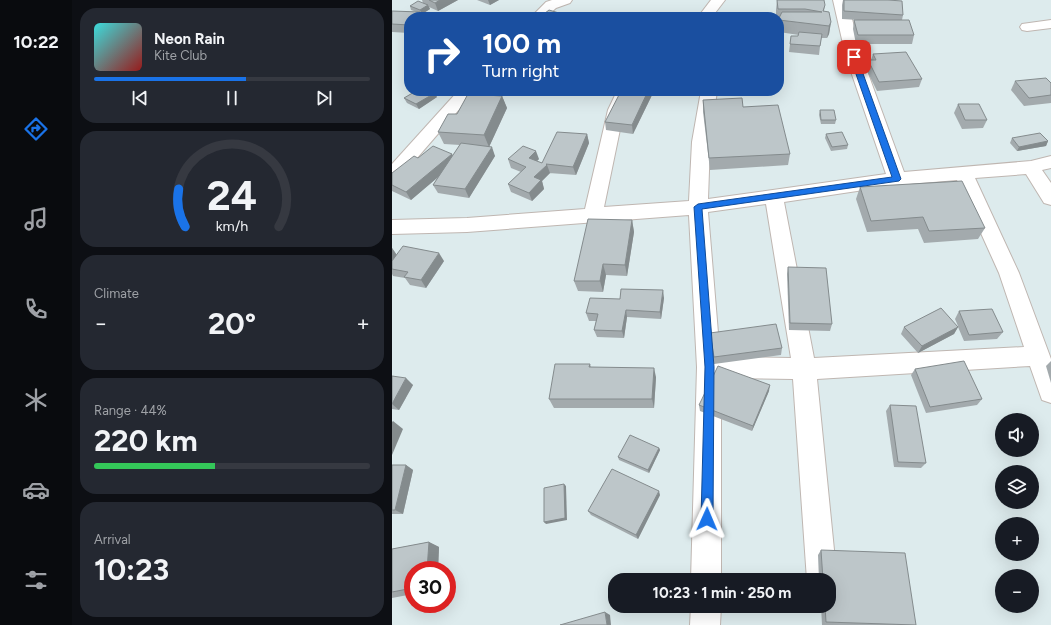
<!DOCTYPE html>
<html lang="en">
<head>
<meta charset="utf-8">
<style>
	:root { --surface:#171b24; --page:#242831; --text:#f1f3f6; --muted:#9ea1a6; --line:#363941; --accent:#1a73e8 }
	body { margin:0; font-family:Figtree,sans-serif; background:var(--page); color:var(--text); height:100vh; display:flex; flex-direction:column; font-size:15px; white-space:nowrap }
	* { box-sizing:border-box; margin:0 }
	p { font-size:13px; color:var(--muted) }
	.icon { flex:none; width:22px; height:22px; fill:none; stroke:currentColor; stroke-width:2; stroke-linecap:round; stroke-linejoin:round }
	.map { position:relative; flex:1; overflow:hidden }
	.details { display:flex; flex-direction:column; gap:8px; padding:8px; background:#0d0f14; width:320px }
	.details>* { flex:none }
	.guide { position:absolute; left:12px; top:12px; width:380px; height:84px; border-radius:16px; box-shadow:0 4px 16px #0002; background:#1a4fa0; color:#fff; overflow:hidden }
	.fabs { position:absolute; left:603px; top:413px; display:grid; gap:8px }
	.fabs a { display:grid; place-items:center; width:44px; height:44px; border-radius:50%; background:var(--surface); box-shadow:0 4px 16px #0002; font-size:20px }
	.speed { position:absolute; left:12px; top:561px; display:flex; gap:8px; font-size:20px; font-weight:700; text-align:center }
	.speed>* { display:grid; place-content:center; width:52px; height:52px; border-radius:50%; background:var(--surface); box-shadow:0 4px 16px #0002; line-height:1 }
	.speed .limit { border:6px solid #d22; background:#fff; color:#111 }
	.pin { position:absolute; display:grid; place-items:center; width:34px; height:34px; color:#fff; margin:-17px; border-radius:8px; box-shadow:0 2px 6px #0006 }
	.me { position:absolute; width:44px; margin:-22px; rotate:1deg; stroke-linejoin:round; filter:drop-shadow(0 0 3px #0008) }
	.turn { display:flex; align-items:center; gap:14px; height:84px; padding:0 12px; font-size:18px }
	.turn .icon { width:52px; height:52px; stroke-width:2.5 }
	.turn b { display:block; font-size:28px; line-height:34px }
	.big { font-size:30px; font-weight:700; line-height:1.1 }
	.details .card { flex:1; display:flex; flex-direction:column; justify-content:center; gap:6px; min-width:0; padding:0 14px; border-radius:16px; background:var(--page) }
	.details .dial { align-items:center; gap:0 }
	.dial svg { height:104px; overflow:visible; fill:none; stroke:var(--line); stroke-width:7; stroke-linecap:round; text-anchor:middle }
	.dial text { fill:var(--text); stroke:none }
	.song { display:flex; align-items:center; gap:12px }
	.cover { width:48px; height:48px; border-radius:6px; background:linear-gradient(135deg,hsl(180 70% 55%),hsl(0 70% 35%)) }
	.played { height:4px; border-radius:2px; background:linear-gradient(90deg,var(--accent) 55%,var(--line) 55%) }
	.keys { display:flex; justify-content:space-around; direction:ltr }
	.heat { display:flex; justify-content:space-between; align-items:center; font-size:22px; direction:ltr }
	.charge { height:6px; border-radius:3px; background:linear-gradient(90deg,#34c759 44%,var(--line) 0) }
	.trip { position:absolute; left:216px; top:573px; width:228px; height:40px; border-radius:16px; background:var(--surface); box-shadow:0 4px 16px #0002; font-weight:700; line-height:40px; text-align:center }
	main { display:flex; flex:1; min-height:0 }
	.tabs { display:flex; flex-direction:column; width:72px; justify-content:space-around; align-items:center; background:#090b0e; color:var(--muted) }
	.tabs .icon { width:28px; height:28px }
	.tabs .selected { color:var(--accent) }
	.tabs b { font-size:18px; color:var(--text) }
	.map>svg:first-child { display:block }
</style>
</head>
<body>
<main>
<nav class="tabs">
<b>10:22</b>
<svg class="icon selected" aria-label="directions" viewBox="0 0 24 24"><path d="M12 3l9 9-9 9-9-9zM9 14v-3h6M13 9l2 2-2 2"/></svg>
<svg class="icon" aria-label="music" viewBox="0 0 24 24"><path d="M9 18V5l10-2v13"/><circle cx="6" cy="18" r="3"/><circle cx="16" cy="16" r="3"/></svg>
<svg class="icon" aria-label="phone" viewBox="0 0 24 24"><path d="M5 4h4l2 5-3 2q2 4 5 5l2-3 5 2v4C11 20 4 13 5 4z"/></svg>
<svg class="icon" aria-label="climate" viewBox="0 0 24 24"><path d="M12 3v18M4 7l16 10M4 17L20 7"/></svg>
<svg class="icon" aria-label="car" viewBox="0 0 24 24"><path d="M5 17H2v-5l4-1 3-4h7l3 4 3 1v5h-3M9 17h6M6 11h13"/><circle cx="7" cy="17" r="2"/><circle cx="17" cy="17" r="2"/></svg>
<svg class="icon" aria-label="filters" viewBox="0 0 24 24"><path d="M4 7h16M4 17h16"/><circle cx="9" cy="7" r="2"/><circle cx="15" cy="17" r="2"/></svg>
</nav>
<section class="details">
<div class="card">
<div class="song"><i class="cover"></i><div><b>Neon Rain</b><p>Kite Club</p></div></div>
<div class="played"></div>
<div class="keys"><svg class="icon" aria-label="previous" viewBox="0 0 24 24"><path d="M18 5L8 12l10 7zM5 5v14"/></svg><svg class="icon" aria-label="pause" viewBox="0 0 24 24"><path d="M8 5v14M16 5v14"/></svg><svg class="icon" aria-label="next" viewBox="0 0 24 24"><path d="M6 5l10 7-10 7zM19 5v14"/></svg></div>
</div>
<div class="card dial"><svg viewBox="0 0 100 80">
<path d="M14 69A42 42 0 1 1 86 69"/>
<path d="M14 69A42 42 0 0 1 9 40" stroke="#1a73e8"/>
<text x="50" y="56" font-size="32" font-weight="700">24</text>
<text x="50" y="72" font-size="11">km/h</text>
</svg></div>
<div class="card"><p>Climate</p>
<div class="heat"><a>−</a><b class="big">20°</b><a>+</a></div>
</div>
<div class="card"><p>Range · 44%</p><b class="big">220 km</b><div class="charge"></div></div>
<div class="card"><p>Arrival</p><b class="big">10:23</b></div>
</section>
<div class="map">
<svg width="659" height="625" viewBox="0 0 659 625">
	<rect width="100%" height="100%" fill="#ddebed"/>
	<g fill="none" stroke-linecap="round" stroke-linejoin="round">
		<g stroke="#bfb6b1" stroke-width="2">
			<g id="minor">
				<polygon points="160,0 180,0 178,3 164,8 154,17 139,17 154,2"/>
				<polygon points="319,0 333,0 320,17 306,17"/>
				<path d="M441 0H455L470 57 512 172 639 161 659 156V168L650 170 659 183V205L652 203 634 174 583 178 627 273 659 359V403L650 400 638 366 425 379 445 580 440 590 437 592V580H415L401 379 329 378V580H299L305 367 297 215 75 232 0 234V220L75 218 193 209 216 110 225 91H241L232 110 212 207 297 201 300 142 309 91H325L318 142 316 199 494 174 454 57ZM565 180 607 273 632 347 422 358 392 202 505 185ZM374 204 399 358 328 357 316 212Z"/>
				<polygon points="659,20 659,28 635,31 630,30 628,27 630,24"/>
				<polygon points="66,91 83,91 6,180 0,182 0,164"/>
				<polygon points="299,606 329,606 328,625 298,625"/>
			</g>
		</g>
		<use href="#minor" fill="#fff" fill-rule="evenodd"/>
	</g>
	<g fill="#a3aaad">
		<polygon points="30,0 66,0 46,11 37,7 38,9 30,14 28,13 30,17 17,17 17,33 0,32 0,11 25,12 19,10 18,6 31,3"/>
		<polygon points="85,0 107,0 98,5"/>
		<polygon points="385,0 433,5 432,11 439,22 437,34 435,38 429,38 427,55 397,52 398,44 407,35 387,32 387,17 384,17 384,10"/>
		<polygon points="451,0 496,0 511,15 510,20 522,35 520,44 464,44 461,29 462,20 466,20 450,19 450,5"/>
		<polygon points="481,54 530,79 527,87 485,91 474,69 476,60 479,60"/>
		<polygon points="623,81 659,83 659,103 632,106 619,90"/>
		<polygon points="327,91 338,91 337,94 327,93"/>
		<polygon points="260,95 241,134 214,130 213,122"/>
		<polygon points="110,96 115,108 97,147 92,146 103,156 77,198 46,193 41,185 46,177 19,200 0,191 0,173 26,158 60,154 61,156 68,145 52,144 46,132 65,114"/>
		<polygon points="45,97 27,109 15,103 12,98"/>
		<polygon points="311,100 351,107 398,154 396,165 318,170 311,112"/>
		<polygon points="566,104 595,120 591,128 570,129 562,113"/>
		<polygon points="428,110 444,120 443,124 429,124 427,115"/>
		<polygon points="195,134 197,143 184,175 157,173 158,173 150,181 152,189 140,201 119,192 116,184 129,172 119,168 116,159 147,159 145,161 150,163"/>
		<polygon points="434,134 456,145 455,149 439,151 433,138"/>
		<polygon points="620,138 656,141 654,146 625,151 618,143"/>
		<polygon points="468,187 593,228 586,239 532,243 526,229 475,232 464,199"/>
		<polygon points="240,220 242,232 235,276 214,275 211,292 186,291 182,281"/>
		<polygon points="0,248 5,255 52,261 34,288 18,285 13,278 1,276 0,274"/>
		<polygon points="396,267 440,324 438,331 397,330 395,274"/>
		<polygon points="272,298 269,319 235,317 232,338 205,337 202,330 204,321 197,321 194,313 228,299"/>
		<polygon points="567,311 611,332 605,339 572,341 566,327 562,334 526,353 509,334 512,327 566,326 563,319"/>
		<polygon points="318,333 390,348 389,355 322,364 318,340"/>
		<polygon points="659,361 659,383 654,366"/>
		<polygon points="198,364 199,367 264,377 262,408 162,408 157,399"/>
		<polygon points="523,369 590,399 585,405 534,413 519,375"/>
		<polygon points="0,376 21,385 7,410 0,409"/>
		<polygon points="377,391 360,431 308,411 307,405"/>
		<polygon points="498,405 534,463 529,468 502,467 494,411"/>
		<polygon points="267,448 268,450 257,473 227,460 226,457"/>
		<polygon points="0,465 14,465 21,470 11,514 0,514"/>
		<polygon points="268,495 246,539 199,515 196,511"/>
		<polygon points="37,542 47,547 46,570 21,570 21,594 0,598 0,549"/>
		<polygon points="429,550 524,625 430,625 429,606 437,606 437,580 427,580 426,555"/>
	</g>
	<g fill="#848b8d">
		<polygon points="48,0 66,0 46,11 43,3"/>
		<polygon points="96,0 107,0 98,5"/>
		<polygon points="36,5 38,9 30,14 28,10"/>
		<polygon points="28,12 30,17 24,17"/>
		<polygon points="439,22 437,34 435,38 437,26"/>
		<polygon points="256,91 259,91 260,95 241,134 240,125"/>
		<polygon points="43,93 45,97 27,109 24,104"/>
		<polygon points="110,96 115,108 97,147 92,135"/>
		<polygon points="195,134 197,143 184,175 181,167"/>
		<polygon points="656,141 654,146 625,151 627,147"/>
		<polygon points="100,147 103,156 77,198 73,189"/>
		<polygon points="144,151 147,159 140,166 137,158"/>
		<polygon points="60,154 64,162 19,200 14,192"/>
		<polygon points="155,165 158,173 150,181 152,189 140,201 137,193 142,177"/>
		<polygon points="240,220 242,232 235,276 233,265"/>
		<polygon points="0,248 6,257 0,269"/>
		<polygon points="47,253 52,261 34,288 29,280"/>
		<polygon points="211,264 214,275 211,292 208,281"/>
		<polygon points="271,290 272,298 269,319 268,312"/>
		<polygon points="234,310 235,317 232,338 230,331"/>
		<polygon points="566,327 562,334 526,353 530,346"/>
		<polygon points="262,368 264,377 262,408 260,399"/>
		<polygon points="14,378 21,385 7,410 0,404"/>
		<polygon points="378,385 377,391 360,431 361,426"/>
		<polygon points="1,421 11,429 0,455 0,422"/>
		<polygon points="267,448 268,450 257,473 256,470"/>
		<polygon points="14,465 21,470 11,514 3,510"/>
		<polygon points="172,484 174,486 175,520 154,524 152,522"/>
		<polygon points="267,491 268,495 246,539 244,535"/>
		<polygon points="37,542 47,547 46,570 35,570"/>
		<polygon points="213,612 218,615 219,625 215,625"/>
	</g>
	<g fill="#bdc6c9" stroke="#848b8d">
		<polygon points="37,0 48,0 43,3"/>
		<polygon points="385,0 432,0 433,5 431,11 437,12 439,22 437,26 387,20 387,18 390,12 430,12 413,9 386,9"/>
		<polygon points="452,0 496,0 510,1 511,15 452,11"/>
		<polygon points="26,1 36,5 28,10 18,6"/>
		<polygon points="157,10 180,17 148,17"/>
		<polygon points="0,11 28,12 24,17 17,17 17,25 0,24"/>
		<polygon points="253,13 263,17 249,17"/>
		<polygon points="462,20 517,20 522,35 466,35"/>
		<polygon points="407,32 430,34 428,46 398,44 399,36 406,36"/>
		<polygon points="514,52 530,79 487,82 476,60 484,60 481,54"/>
		<polygon points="654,78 659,83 659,95 637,98 623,81"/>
		<polygon points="24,91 40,91 43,93 24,104 12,98"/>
		<polygon points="229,91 256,91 240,125 213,122"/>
		<polygon points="76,94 110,96 92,135 46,132 56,114 65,114"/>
		<polygon points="350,98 351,107 386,105 398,154 317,158 311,100"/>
		<polygon points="566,104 587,104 595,120 573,120"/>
		<polygon points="428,110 442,110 444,120 429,120"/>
		<polygon points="165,132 195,134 181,167 154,164 155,165 142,177 149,180 137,193 116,184 134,167 116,159 131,146 144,151 137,158 150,163"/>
		<polygon points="450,132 456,145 440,147 434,134"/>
		<polygon points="648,133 656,141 627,147 620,138"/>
		<polygon points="69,143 100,147 73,189 41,185"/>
		<polygon points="41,146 60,154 14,192 0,185 0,173 22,156 26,158"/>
		<polygon points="570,181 593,228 537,231 531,217 479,221 468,187"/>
		<polygon points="196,219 240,220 233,265 211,264 208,281 182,281"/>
		<polygon points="11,246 47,253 29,280 12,277 16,272 0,269 0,261"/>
		<polygon points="396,267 434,268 440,324 398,323"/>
		<polygon points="229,289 271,290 268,312 234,310 230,331 202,330 206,314 194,313 198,298 228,299"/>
		<polygon points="549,308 566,327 530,346 512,327"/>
		<polygon points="600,309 611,332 577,335 567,311"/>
		<polygon points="384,324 390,348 322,357 318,333"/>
		<polygon points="572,361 590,399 538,407 523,369"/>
		<polygon points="163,364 198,364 197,367 262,368 260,399 157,399"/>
		<polygon points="326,366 378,385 361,426 307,405"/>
		<polygon points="0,376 14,378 0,404"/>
		<polygon points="498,405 524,406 534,463 506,462"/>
		<polygon points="238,435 267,448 256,470 226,457"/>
		<polygon points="0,465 14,465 3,510 0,510"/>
		<polygon points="220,469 267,491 244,535 196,511"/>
		<polygon points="172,484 173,518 152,522 152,488"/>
		<polygon points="37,542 35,570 21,570 21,588 0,592 0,549"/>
		<polygon points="429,550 513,553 524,625 434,622 433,606 437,606 437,580 431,580"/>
		<polygon points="213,612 215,625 168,625"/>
	</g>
	<polygon fill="#1a73e8" stroke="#114b97" points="459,55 465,57 509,179 507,181 310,209 322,367 321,519 319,523 315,525 311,523 309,519 313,367 302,207 306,204 500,177 458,57"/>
</svg>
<div class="fabs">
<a><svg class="icon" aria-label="sound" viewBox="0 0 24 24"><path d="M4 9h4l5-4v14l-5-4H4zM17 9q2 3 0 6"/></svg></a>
<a><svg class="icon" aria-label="layers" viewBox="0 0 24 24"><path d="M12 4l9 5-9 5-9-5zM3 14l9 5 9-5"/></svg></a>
<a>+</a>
<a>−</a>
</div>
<div class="speed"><div class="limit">30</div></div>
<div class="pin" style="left:462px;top:57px;background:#d93025"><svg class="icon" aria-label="arrive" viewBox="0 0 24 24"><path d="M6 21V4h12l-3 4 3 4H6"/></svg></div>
<svg class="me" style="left:315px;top:519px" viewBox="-20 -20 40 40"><path d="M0-17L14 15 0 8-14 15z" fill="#1a73e8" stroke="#fff" stroke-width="4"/></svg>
<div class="trip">10:23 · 1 min · 250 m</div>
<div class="guide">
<div class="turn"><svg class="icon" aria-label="right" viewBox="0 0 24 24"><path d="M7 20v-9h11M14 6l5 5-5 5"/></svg><div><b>100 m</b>Turn right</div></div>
</div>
</div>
</main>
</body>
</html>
